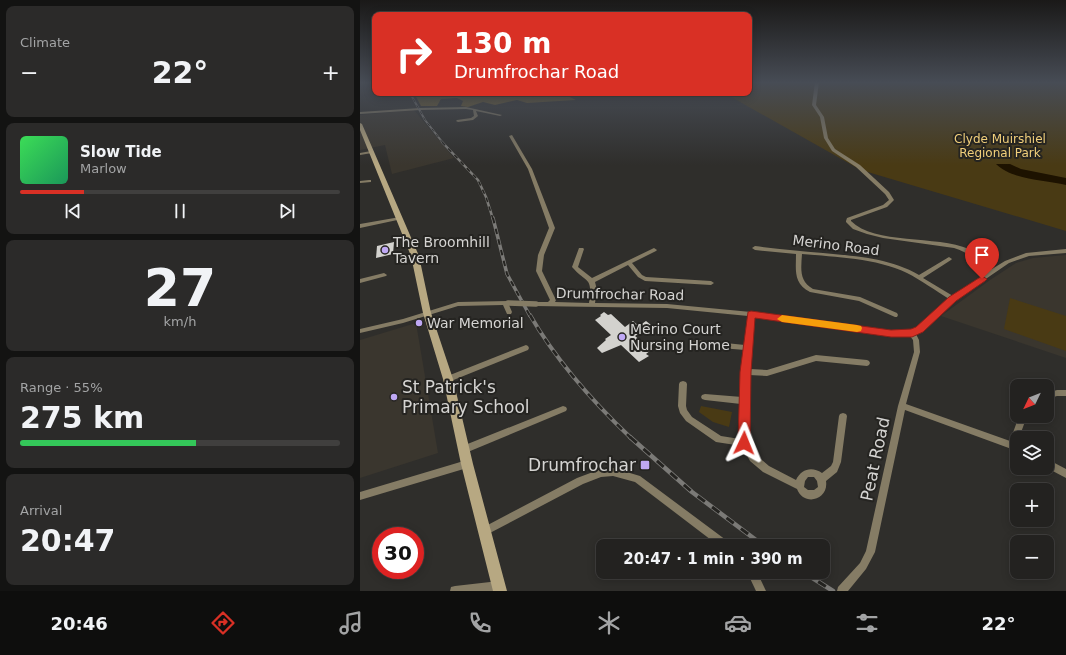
<!DOCTYPE html>
<html lang="en">
<head>
<meta charset="utf-8">
<style>
	:root { --surface:#232220; --page:#2b2a29; --text:#f1f3f6; --muted:#a3a4a5; --line:#403f3e; --accent:#d93025 }
	body { margin:0; font-family:"DejaVu Sans",sans-serif; background:var(--page); color:var(--text); height:100vh; display:flex; flex-direction:column; font-size:15px; white-space:nowrap }
	* { box-sizing:border-box; margin:0 }
	p { font-size:13px; color:var(--muted) }
	.icon { flex:none; width:22px; height:22px; fill:none; stroke:currentColor; stroke-width:2; stroke-linecap:round; stroke-linejoin:round }
	.map { position:relative; flex:1; overflow:hidden }
	.sheet { display:flex; flex-direction:column; gap:6px; padding:6px; background:#131312; width:360px }
	.sheet>* { flex:none }
	.top-card { position:absolute; left:12px; top:12px; width:380px; height:84px; border-radius:8px; box-shadow:0 2px 10px #0003,0 0 0 1px var(--line); background:#d93025; color:#fff; overflow:hidden }
	.needle { width:26px; rotate:227deg }
	.fabs { position:absolute; left:650px; top:379px; display:grid; gap:8px }
	.fabs a { display:grid; place-items:center; width:44px; height:44px; border-radius:8px; background:var(--surface); box-shadow:0 2px 10px #0003,0 0 0 1px var(--line); font-size:20px }
	.speed { position:absolute; left:12px; top:527px; display:flex; gap:8px; font-size:20px; font-weight:700; text-align:center }
	.speed>* { display:grid; place-content:center; width:52px; height:52px; border-radius:50%; background:var(--surface); box-shadow:0 2px 10px #0003,0 0 0 1px var(--line); line-height:1 }
	.speed .limit { border:6px solid #d22; background:#fff; color:#111 }
	.pin { position:absolute; display:grid; place-items:center; width:34px; height:34px; color:#fff; margin:-41px -17px; border-radius:50% 50% 50% 0; rotate:-45deg; box-shadow:0 0 4px #0007 }
	.pin .icon { rotate:45deg }
	.me { position:absolute; width:44px; margin:-22px; rotate:2deg; stroke-linejoin:round; filter:drop-shadow(0 0 3px #0008) }
	.turn { display:flex; align-items:center; gap:14px; height:84px; padding:0 16px; font-size:18px }
	.turn .icon { width:52px; height:52px; stroke-width:2.5 }
	.turn b { display:block; font-size:28px; line-height:34px }
	.big { font-size:30px; font-weight:600; line-height:1.1 }
	.sheet .card { flex:1; display:flex; flex-direction:column; justify-content:center; gap:6px; min-width:0; padding:0 14px; border-radius:8px; background:var(--page) }
	.sheet .dial { align-items:center; gap:0 }
	.dial b { font-size:52px; line-height:1 }
	.song { display:flex; align-items:center; gap:12px }
	.cover { width:48px; height:48px; border-radius:6px; background:linear-gradient(135deg,hsl(130 70% 55%),hsl(150 70% 35%)) }
	.played { height:4px; border-radius:2px; background:linear-gradient(90deg,var(--accent) 20%,var(--line) 20%) }
	.keys { display:flex; justify-content:space-around; direction:ltr }
	.heat { display:flex; justify-content:space-between; align-items:center; font-size:22px; direction:ltr }
	.charge { height:6px; border-radius:3px; background:linear-gradient(90deg,#34c759 55%,var(--line) 0) }
	.trip { position:absolute; left:236px; top:539px; width:234px; height:40px; border-radius:8px; background:var(--surface); box-shadow:0 2px 10px #0003,0 0 0 1px var(--line); font-weight:600; line-height:40px; text-align:center }
	.tab-bar { display:flex; height:64px; justify-content:space-around; align-items:center; background:#0e0e0d; color:var(--muted) }
	.tab-bar .icon { width:28px; height:28px }
	.tab-bar .active { color:var(--accent) }
	.tab-bar b { font-size:18px; color:var(--text) }
	main { display:flex; flex:1; min-height:0 }
	.map>svg:first-child { display:block }
</style>
</head>
<body>
<main>
<section class="sheet">
<div class="card"><p>Climate</p>
<div class="heat"><a>−</a><b class="big">22°</b><a>+</a></div>
</div>
<div class="card">
<div class="song"><i class="cover"></i><div><b>Slow Tide</b><p>Marlow</p></div></div>
<div class="played"></div>
<div class="keys"><svg class="icon" aria-label="previous" viewBox="0 0 24 24"><path d="M18 5L8 12l10 7zM5 5v14"/></svg><svg class="icon" aria-label="pause" viewBox="0 0 24 24"><path d="M8 5v14M16 5v14"/></svg><svg class="icon" aria-label="next" viewBox="0 0 24 24"><path d="M6 5l10 7-10 7zM19 5v14"/></svg></div>
</div>
<div class="card dial"><b>27</b><p>km/h</p></div>
<div class="card"><p>Range · 55%</p><b class="big">275 km</b><div class="charge"></div></div>
<div class="card"><p>Arrival</p><b class="big">20:47</b></div>
</section>
<div class="map">
<svg width="706" height="591" viewBox="0 0 706 591">
	<rect width="100%" height="100%" fill="#2f2e2b"/>
	<g fill="#3a362e">
		<polygon points="54,110 94,158 32,174 25,145 0,150 0,115"/>
		<polygon points="706,255 706,358 581,316 630,280 656,263 673,258"/>
		<polygon points="56,323 78,453 0,478 0,340"/>
	</g>
	<g fill="#493a14">
		<polygon points="389,82 706,82 706,231 501,170 364,93 389,93"/>
		<polygon points="650,298 706,316 706,351 644,329"/>
		<polygon points="341,406 372,412 369,427 353,422 339,412"/>
	</g>
	<polygon fill="#755f27" points="54,93 201,93 216,100 167,103 157,100 135,105 123,102 108,107 101,106 103,101 97,98 81,99 77,106 61,106"/>
	<path fill="#1d1200" d="M636 164H650L661 169 706 178V185C685 180 652 180 636 164Z"/>
	<g fill="#d3d2ce">
		<polygon points="34,242 33,254 16,258 17,246"/>
		<polygon points="244,312 248,315 251,314 265,327 273,321 279,326 286,321 291,325 275,336 291,350 286,354 289,356 279,362 261,345 242,353 237,348 246,340 245,339 251,335 235,320 241,316 240,315"/>
	</g>
	<g fill="none" stroke-linecap="round" stroke-linejoin="round">
		<g fill="#857c65" fill-rule="evenodd">
			<path d="M455 82H459L456 105 464 117 468 138 475 149 500 165 529 192 534 200 527 207 491 220V221C514 245 577 235 609 249 618 254 625 263 632 269L645 261 666 253 706 249V253L669 256 649 263 595 300 561 332 556 334 559 340 560 352 546 404 650 441 659 416H667L659 438H657V451L545 410 515 552 506 569 488 591H477L478 587 500 563 506 551 538 406 554 352 553 340 550 336H542L394 317 390 369 407 370 456 355 507 360 509 361 510 363 509 365 507 366 456 361 407 376 389 375 388 442 396 455 409 466 436 480C441 469 452 466 462 473L471 466 473 462 479 416 480 414 483 413 486 414 487 416 481 462 477 472 466 481C469 500 444 507 437 489L403 472 390 461 382 446 356 442 326 421 320 413 318 406 319 384 320 382 323 381 326 382 327 384 326 406 327 410 332 417 361 436 380 439 381 404 345 400 342 399 341 397 342 395 345 394 382 397 385 350 336 346 334 345 333 343 334 341 336 340 385 345 388 316 307 308 174 306 173 304 174 302H188L190 300 176 271 178 255 189 228 168 169 149 136 152 135 172 169 195 228 184 255 182 271 196 300 195 302 229 303C233 276 227 284 212 267L219 248H223L224 249 218 267 232 278 294 248 297 250 296 251 272 263 282 275 286 277 351 281 354 283 351 285 285 281 278 277 268 265 235 282 237 290 235 303 307 304 391 312 542 332 551 331 557 328 589 299C576 291 561 280 547 273 516 258 476 257 442 254 441 269 439 281 453 289L500 297 537 313 538 315 537 317H535L499 301 450 292C433 283 436 270 436 254L395 250 392 248 395 246C418 249 440 251 463 253 495 256 530 258 559 275L589 257 592 259 591 260 563 278 593 296 628 272C616 261 612 254 594 248L523 238 507 234 493 229 486 222V221L487 218 523 205 529 200 525 194 496 167 472 151 464 138 460 117 452 105ZM448 477H454L457 481 458 487 454 490H448L444 487 445 481Z"/>
			<polygon points="106,107 142,115 140,116 116,111 118,116 113,120 98,122 96,121 97,120 111,118 114,116 113,110 106,109 60,110 0,114 0,112 60,108"/>
			<polygon points="11,151 12,151 12,153 0,155 0,153"/>
			<polygon points="9,180 11,180 11,182 0,183 0,181"/>
			<polygon points="40,217 42,218 42,219 0,228 0,224"/>
			<polygon points="24,273 27,275 26,276 0,283 0,279"/>
			<polygon points="148,301 151,303 149,305 152,312 151,314 147,314 143,305 98,306 43,323 0,333 0,329 43,319 98,302"/>
			<polygon points="166,345 168,346 169,348 168,350 91,381 88,382 85,381 84,379 85,377"/>
			<polygon points="697,390 706,390 706,396 697,396 687,399 687,393"/>
			<polygon points="203,406 206,407 207,409 206,411 103,454 100,453 99,450 100,447"/>
			<polygon points="687,459 706,469 706,478 687,468"/>
			<polygon points="107,460 110,461 111,464 110,467 107,468 0,500 0,492"/>
			<polygon points="253,468 280,476 370,543 372,546 359,546 275,482 253,476 241,477 223,484 128,534 125,536 122,534 120,531 122,528 217,478 241,469"/>
			<polygon points="387,572 397,572 406,591 396,591"/>
			<polygon points="139,581 143,582 144,586 143,590 139,591 90,591 91,587 95,586"/>
		</g>
		<polygon fill="#b7a882" fill-rule="evenodd" points="0,123 2,124 59,256 71,313 93,379 113,464 147,591 133,591 101,464 83,379 63,313 51,256 0,130"/>
		<g stroke="#7b7a77" stroke-width="2">
			<polyline id="rail-far4" points="50,93 65,120 83,143"/>
		</g>
		<g stroke="#7b7a77" stroke-width="2.5">
			<polyline id="rail-far3" points="82,142 118,180 126,197 133,219"/>
		</g>
		<g stroke="#7b7a77" stroke-width="3.5">
			<polyline id="rail-far2" points="133,218 147,274 170,316"/>
		</g>
		<g stroke="#7b7a77" stroke-width="4">
			<path id="rail-far1" d="M170 315C196 360 233 402 271 438"/>
		</g>
		<g stroke="#7b7a77" stroke-width="4.5">
			<g id="rail">
				<polyline points="270,437 332,492 404,546"/>
				<polyline points="443,572 473,591"/>
			</g>
		</g>
		<use href="#rail-far4" stroke="#252421" stroke-width="1" stroke-dasharray="3.5" stroke-linecap="butt"/>
		<use href="#rail-far3" stroke="#252421" stroke-width="1.5" stroke-dasharray="4.5" stroke-linecap="butt"/>
		<use href="#rail-far2" stroke="#252421" stroke-width="2" stroke-dasharray="5.5" stroke-linecap="butt"/>
		<use href="#rail-far1" stroke="#252421" stroke-width="2.5" stroke-dasharray="7" stroke-linecap="butt"/>
		<use href="#rail" stroke="#252421" stroke-width="3" stroke-dasharray="9" stroke-linecap="butt"/>
		<polyline stroke="#857c65" stroke-width="5.5" points="148,303 176,304"/>
	</g>
	<linearGradient id="sky" x2="0" y2="1"><stop stop-color="#1a1918"/><stop offset="0.5" stop-color="#474c55"/><stop offset="1" stop-color="#474c55" stop-opacity="0"/></linearGradient>
	<rect width="706" height="165" fill="url(#sky)"/>
	<polygon fill="#d93025" stroke="#8d1f18" points="622,276 627,279 625,281 596,301 563,332 552,337 531,337 395,318 391,372 390,443 388,447 384,448 379,447 378,443 380,372 388,312 391,311 531,330 551,329 556,327 589,297"/>
	<polygon fill="#f59e0b" points="422,315 497,325 501,326 502,328 501,331 497,332 422,322 417,319"/>
	<g fill="#bfa8f4" stroke="#252421" stroke-width="1.5">
		<circle cx="25" cy="250" r="4"/>
		<circle cx="59" cy="323" r="4"/>
		<circle cx="262" cy="337" r="4"/>
		<circle cx="34" cy="397" r="4"/>
		<rect x="280" y="460" width="10" height="10" rx="2"/>
	</g>
	<g text-anchor="middle" stroke-width="4" stroke-linejoin="round" paint-order="stroke">
		<g font-size="12" fill="#f1cf7b" stroke="#252421">
			<text x="640" y="143">Clyde Muirshiel<tspan x="640" dy="14">Regional Park</tspan></text>
		</g>
		<g font-size="14" fill="#d5d4d2" stroke="#252421" text-anchor="start">
			<text x="33" y="247">The Broomhill<tspan x="33" dy="16">Tavern</tspan></text>
			<text x="67" y="328">War Memorial</text>
			<text x="270" y="334">Merino Court<tspan x="270" dy="16">Nursing Home</tspan></text>
		</g>
		<g font-size="14" fill="#d5d4d2" stroke="#252421">
			<text transform="translate(476 245) rotate(7)" y="5">Merino Road</text>
			<text transform="translate(260 294) rotate(1)" y="5">Drumfrochar Road</text>
		</g>
		<g font-size="17" fill="#d5d4d2" stroke="#252421" text-anchor="start">
			<text x="42" y="393">St Patrick's<tspan x="42" dy="20">Primary School</tspan></text>
			<text x="276" y="471" text-anchor="end">Drumfrochar</text>
		</g>
		<g font-size="17" fill="#d5d4d2" stroke="#252421">
			<text transform="translate(515 459) rotate(-78)" y="6">Peat Road</text>
		</g>
	</g>
</svg>
<div class="fabs">
<a><svg class="needle" viewBox="-14 -14 28 28"><path d="M0-13l5 13h-10z" fill="#e53935"/><path d="M0 13l5-13h-10z" fill="#a3a4a5"/></svg></a>
<a><svg class="icon" aria-label="layers" viewBox="0 0 24 24"><path d="M12 4l9 5-9 5-9-5zM3 14l9 5 9-5"/></svg></a>
<a>+</a>
<a>−</a>
</div>
<div class="speed"><div class="limit">30</div></div>
<div class="pin" style="left:622px;top:279px;background:#d93025"><svg class="icon" aria-label="arrive" viewBox="0 0 24 24"><path d="M6 21V4h12l-3 4 3 4H6"/></svg></div>
<svg class="me" style="left:384px;top:443px" viewBox="-20 -20 40 40"><path d="M0-17L14 15 0 8-14 15z" fill="#d93025" stroke="#fff" stroke-width="4"/></svg>
<div class="trip">20:47 · 1 min · 390 m</div>
<div class="top-card">
<div class="turn"><svg class="icon" aria-label="right" viewBox="0 0 24 24"><path d="M7 20v-9h11M14 6l5 5-5 5"/></svg><div><b>130 m</b>Drumfrochar Road</div></div>
</div>
</div>
</main>
<nav class="tab-bar">
<b>20:46</b>
<svg class="icon active" aria-label="directions" viewBox="0 0 24 24"><path d="M12 3l9 9-9 9-9-9zM9 14v-3h6M13 9l2 2-2 2"/></svg>
<svg class="icon" aria-label="music" viewBox="0 0 24 24"><path d="M9 18V5l10-2v13"/><circle cx="6" cy="18" r="3"/><circle cx="16" cy="16" r="3"/></svg>
<svg class="icon" aria-label="phone" viewBox="0 0 24 24"><path d="M5 4h4l2 5-3 2q2 4 5 5l2-3 5 2v4C11 20 4 13 5 4z"/></svg>
<svg class="icon" aria-label="climate" viewBox="0 0 24 24"><path d="M12 3v18M4 7l16 10M4 17L20 7"/></svg>
<svg class="icon" aria-label="car" viewBox="0 0 24 24"><path d="M5 17H2v-5l4-1 3-4h7l3 4 3 1v5h-3M9 17h6M6 11h13"/><circle cx="7" cy="17" r="2"/><circle cx="17" cy="17" r="2"/></svg>
<svg class="icon" aria-label="filters" viewBox="0 0 24 24"><path d="M4 7h16M4 17h16"/><circle cx="9" cy="7" r="2"/><circle cx="15" cy="17" r="2"/></svg>
<b>22°</b>
</nav>
</body>
</html>
